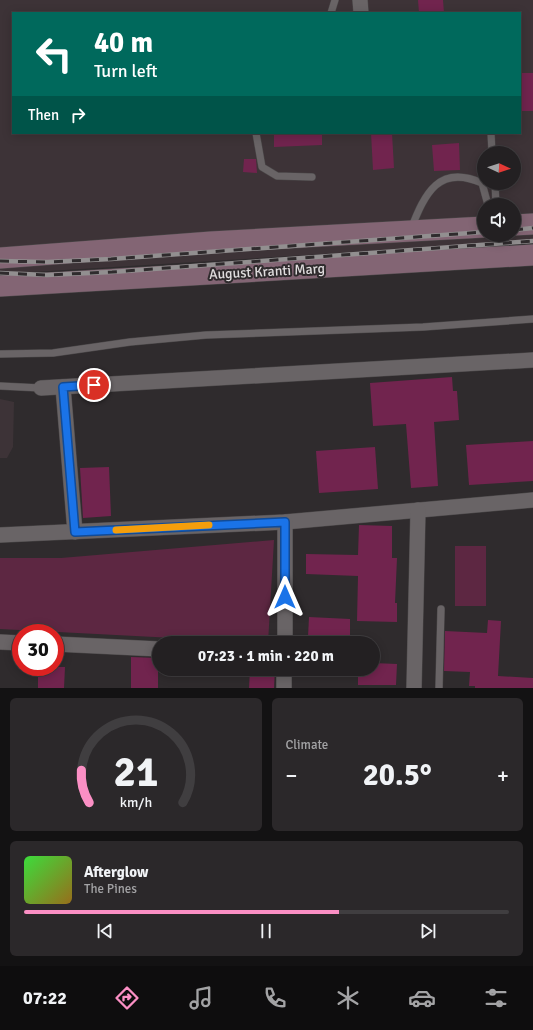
<!DOCTYPE html>
<html lang="en">
<head>
<meta charset="utf-8">
<style>
	:root { --surface:#232022; --page:#2b282a; --text:#f1f3f6; --muted:#a3a3a5; --line:#403e40; --accent:#fb8fc4 }
	body { margin:0; font-family:Signika,sans-serif; background:var(--page); color:var(--text); height:100vh; display:flex; flex-direction:column; font-size:15px; white-space:nowrap }
	* { box-sizing:border-box; margin:0 }
	p { font-size:13px; color:var(--muted) }
	.icon { flex:none; width:22px; height:22px; fill:none; stroke:currentColor; stroke-width:2; stroke-linecap:round; stroke-linejoin:round }
	.map { position:relative; height:688px; overflow:hidden }
	.side { display:flex; flex-direction:column; gap:10px; padding:10px; background:#131213; flex:1 }
	.side>* { flex:none }
	.hud { position:absolute; left:12px; top:12px; width:509px; height:122px; border-radius:0px; box-shadow:0 2px 10px #0003,0 0 0 1px var(--line); background:#00695c; color:#fff; overflow:hidden }
	.needle { width:26px; rotate:93deg }
	.controls { position:absolute; left:477px; top:146px; display:grid; gap:8px }
	.controls a { display:grid; place-items:center; width:44px; height:44px; border-radius:50%; background:var(--surface); box-shadow:0 2px 10px #0003,0 0 0 1px var(--line); font-size:20px }
	.speed { position:absolute; left:12px; top:624px; display:flex; gap:8px; font-size:20px; font-weight:700; text-align:center }
	.speed>* { display:grid; place-content:center; width:52px; height:52px; border-radius:50%; background:var(--surface); box-shadow:0 2px 10px #0003,0 0 0 1px var(--line); line-height:1 }
	.speed .limit { border:6px solid #d22; background:#fff; color:#111 }
	.pin { position:absolute; display:grid; place-items:center; width:34px; height:34px; color:#fff; margin:-17px; border:2px solid #fff; border-radius:50%; box-shadow:0 1px 4px #0007 }
	.me { position:absolute; width:44px; margin:-22px; rotate:0deg; stroke-linejoin:round; filter:drop-shadow(0 0 3px #0008) }
	.turn { display:flex; align-items:center; gap:14px; height:84px; padding:0 16px; font-size:18px }
	.turn .icon { width:52px; height:52px; stroke-width:2.5 }
	.turn b { display:block; font-size:28px; line-height:34px }
	.then { display:flex; align-items:center; height:38px; padding:0 16px; background:#0003; gap:8px; font-size:15px }
	.big { font-size:30px; font-weight:700; line-height:1.1 }
	.side .widget { flex:1; display:flex; flex-direction:column; justify-content:center; gap:6px; min-width:0; padding:0 14px; border-radius:6px; background:var(--page) }
	.side .dial { align-items:center; gap:0 }
	.dial svg { height:104px; overflow:visible; fill:none; stroke:var(--line); stroke-width:7; stroke-linecap:round; text-anchor:middle }
	.dial text { fill:var(--text); stroke:none }
	.song { display:flex; align-items:center; gap:12px }
	.cover { width:48px; height:48px; border-radius:6px; background:linear-gradient(135deg,hsl(120 70% 55%),hsl(40 70% 35%)) }
	.played { height:4px; border-radius:2px; background:linear-gradient(90deg,var(--accent) 65%,var(--line) 65%) }
	.keys { display:flex; justify-content:space-around; direction:ltr }
	.heat { display:flex; justify-content:space-between; align-items:center; font-size:22px; direction:ltr }
	.side .tiles { flex:1; display:grid; gap:10px; grid-template-columns:1fr 1fr }
	.widget:last-child { grid-column:span 2 }
	.trip { position:absolute; left:152px; top:636px; width:228px; height:40px; border-radius:20px; background:var(--surface); box-shadow:0 2px 10px #0003,0 0 0 1px var(--line); font-weight:700; line-height:40px; text-align:center }
	.tab-bar { display:flex; height:64px; justify-content:space-around; align-items:center; background:#0e0d0e; color:var(--muted) }
	.tab-bar .icon { width:28px; height:28px }
	.tab-bar .active { color:var(--accent) }
	.tab-bar b { font-size:18px; color:var(--text) }
	.map>svg:first-child { display:block }
</style>
</head>
<body>
<div class="map">
<svg width="533" height="688" viewBox="0 0 533 688">
	<rect width="100%" height="100%" fill="#2f2b2d"/>
	<g fill="#3d3337" fill-rule="evenodd">
		<path d="M0 0H533V241L0 274ZM13 13H520V133H13ZM484 153H514V183H484ZM484 205H514V235H484Z"/>
		<polygon points="0,399 14,402 13,447 7,458 0,458"/>
	</g>
	<g fill="#5d2742">
		<polygon points="274,540 268,643 0,629 0,558 61,558"/>
		<rect x="455" y="546" width="31" height="60"/>
	</g>
	<g fill="#71244e">
		<polygon points="418,0 443,0 444,13 419,13"/>
		<rect x="520" y="73" width="13" height="38"/>
		<polygon points="274,133 322,133 322,145 274,147"/>
		<polygon points="371,133 392,133 394,168 373,170"/>
		<polygon points="459,143 460,170 434,171 432,145"/>
		<polygon points="244,159 256,159 257,173 243,172"/>
		<polygon points="452,377 453,391 457,391 459,420 434,422 438,486 411,488 406,424 373,426 370,383"/>
		<polygon points="533,441 533,481 469,485 466,445"/>
		<polygon points="375,447 378,489 319,493 316,451"/>
		<polygon points="109,467 111,516 83,518 80,468"/>
		<polygon points="359,525 392,526 392,558 397,558 395,603 397,603 397,622 357,621 358,576 306,574 306,554 358,555"/>
		<polygon points="309,617 350,619 350,638 308,637"/>
		<polygon points="488,620 501,621 498,676 533,678 533,688 475,688 475,686 469,686 470,672 444,671 445,631 487,633"/>
		<polygon points="131,657 158,658 158,688 131,688"/>
		<polygon points="373,663 397,664 396,685 358,685 358,669 373,669"/>
		<polygon points="38,667 65,667 64,688 38,688"/>
		<polygon points="250,669 275,669 274,688 249,688"/>
	</g>
	<g fill="none" stroke-linecap="round" stroke-linejoin="round">
		<g stroke="#4b4849" stroke-width="8">
			<g id="service">
				<polyline points="331,13 335,0"/>
				<polyline points="256,133 262,167 277,176 312,177"/>
				<polyline points="491,133 492,153"/>
				<polyline points="495,183 496,205"/>
				<path d="M411 229C425 193 439 164 482 183L488 205"/>
				<polyline points="0,354 53,353 130,342 206,335 423,327 533,319"/>
				<polyline points="0,386 41,388"/>
				<polyline points="439,688 441,609"/>
			</g>
		</g>
		<g stroke="#4b4849" stroke-width="16">
			<g id="minor">
				<polyline points="360,0 361,13"/>
				<polyline points="63,387 75,532"/>
				<polyline points="41,388 533,360"/>
				<polyline points="0,535 285,522 533,500"/>
				<polyline points="0,642 21,643"/>
				<polyline points="285,643 285,522"/>
				<polyline points="55,644 159,649"/>
				<polyline points="284,688 284,669"/>
				<polyline points="414,688 418,510"/>
			</g>
		</g>
		<g stroke="#4b4849" stroke-width="22">
			<g id="secondary">
				<polyline points="514,225 533,224"/>
				<polyline points="0,258 211,242 484,227"/>
				<polyline points="0,286 533,255"/>
			</g>
		</g>
		<use href="#service" stroke="#696466" stroke-width="7"/>
		<use href="#minor" stroke="#696466" stroke-width="15"/>
		<use href="#secondary" stroke="#836574" stroke-width="21"/>
		<g stroke="#928f90" stroke-width="4.5">
			<g id="rail">
				<polyline points="514,230 533,228"/>
				<polyline points="0,261 47,262 111,259 484,232"/>
				<polyline points="0,273 47,275 112,272 533,241"/>
			</g>
		</g>
		<use href="#rail" stroke="#2f2b2d" stroke-width="3" stroke-dasharray="9" stroke-linecap="butt"/>
	</g>
	<g fill="none" stroke-linecap="round" stroke-linejoin="round">
		<g stroke="#114b97" stroke-width="10">
			<polyline id="route" points="94,385 63,387 75,532 285,522 285,597"/>
		</g>
		<use href="#route" stroke="#1a73e8" stroke-width="7"/>
		<polyline stroke="#f59e0b" stroke-width="7" points="116,530 209,525"/>
	</g>
	<g text-anchor="middle" stroke-width="4" stroke-linejoin="round" paint-order="stroke">
		<g font-size="14" fill="#e0ddde" stroke="#2f2b2d">
			<text transform="translate(267 271) rotate(-3)" y="5">August Kranti Marg</text>
		</g>
	</g>
</svg>
<div class="controls">
<a><svg class="needle" viewBox="-14 -14 28 28"><path d="M0-13l5 13h-10z" fill="#e53935"/><path d="M0 13l5-13h-10z" fill="#a3a3a5"/></svg></a>
<a><svg class="icon" aria-label="sound" viewBox="0 0 24 24"><path d="M4 9h4l5-4v14l-5-4H4zM17 9q2 3 0 6"/></svg></a>
</div>
<div class="speed"><div class="limit">30</div></div>
<div class="pin" style="left:94px;top:385px;background:#d93025"><svg class="icon" aria-label="arrive" viewBox="0 0 24 24"><path d="M6 21V4h12l-3 4 3 4H6"/></svg></div>
<svg class="me" style="left:285px;top:597px" viewBox="-20 -20 40 40"><path d="M0-17L14 15 0 8-14 15z" fill="#1a73e8" stroke="#fff" stroke-width="4"/></svg>
<div class="trip">07:23 · 1 min · 220 m</div>
<div class="hud">
<div class="turn"><svg class="icon" aria-label="left" viewBox="0 0 24 24"><path d="M17 20v-9H6M10 6l-5 5 5 5"/></svg><div><b>40 m</b>Turn left</div></div>
<div class="then">Then<svg class="icon" aria-label="right" viewBox="0 0 24 24"><path d="M7 20v-9h11M14 6l5 5-5 5"/></svg></div>
</div>
</div>
<section class="side">
<div class="tiles">
<div class="widget dial"><svg viewBox="0 0 100 80">
<path d="M14 69A42 42 0 1 1 86 69"/>
<path d="M14 69A42 42 0 0 1 8 44" stroke="#fb8fc4"/>
<text x="50" y="56" font-size="32" font-weight="700">21</text>
<text x="50" y="72" font-size="11">km/h</text>
</svg></div>
<div class="widget"><p>Climate</p>
<div class="heat"><a>−</a><b class="big">20.5°</b><a>+</a></div>
</div>
<div class="widget">
<div class="song"><i class="cover"></i><div><b>Afterglow</b><p>The Pines</p></div></div>
<div class="played"></div>
<div class="keys"><svg class="icon" aria-label="previous" viewBox="0 0 24 24"><path d="M18 5L8 12l10 7zM5 5v14"/></svg><svg class="icon" aria-label="pause" viewBox="0 0 24 24"><path d="M8 5v14M16 5v14"/></svg><svg class="icon" aria-label="next" viewBox="0 0 24 24"><path d="M6 5l10 7-10 7zM19 5v14"/></svg></div>
</div>
</div>
</section>
<nav class="tab-bar">
<b>07:22</b>
<svg class="icon active" aria-label="directions" viewBox="0 0 24 24"><path d="M12 3l9 9-9 9-9-9zM9 14v-3h6M13 9l2 2-2 2"/></svg>
<svg class="icon" aria-label="music" viewBox="0 0 24 24"><path d="M9 18V5l10-2v13"/><circle cx="6" cy="18" r="3"/><circle cx="16" cy="16" r="3"/></svg>
<svg class="icon" aria-label="phone" viewBox="0 0 24 24"><path d="M5 4h4l2 5-3 2q2 4 5 5l2-3 5 2v4C11 20 4 13 5 4z"/></svg>
<svg class="icon" aria-label="climate" viewBox="0 0 24 24"><path d="M12 3v18M4 7l16 10M4 17L20 7"/></svg>
<svg class="icon" aria-label="car" viewBox="0 0 24 24"><path d="M5 17H2v-5l4-1 3-4h7l3 4 3 1v5h-3M9 17h6M6 11h13"/><circle cx="7" cy="17" r="2"/><circle cx="17" cy="17" r="2"/></svg>
<svg class="icon" aria-label="filters" viewBox="0 0 24 24"><path d="M4 7h16M4 17h16"/><circle cx="9" cy="7" r="2"/><circle cx="15" cy="17" r="2"/></svg>
</nav>
</body>
</html>
